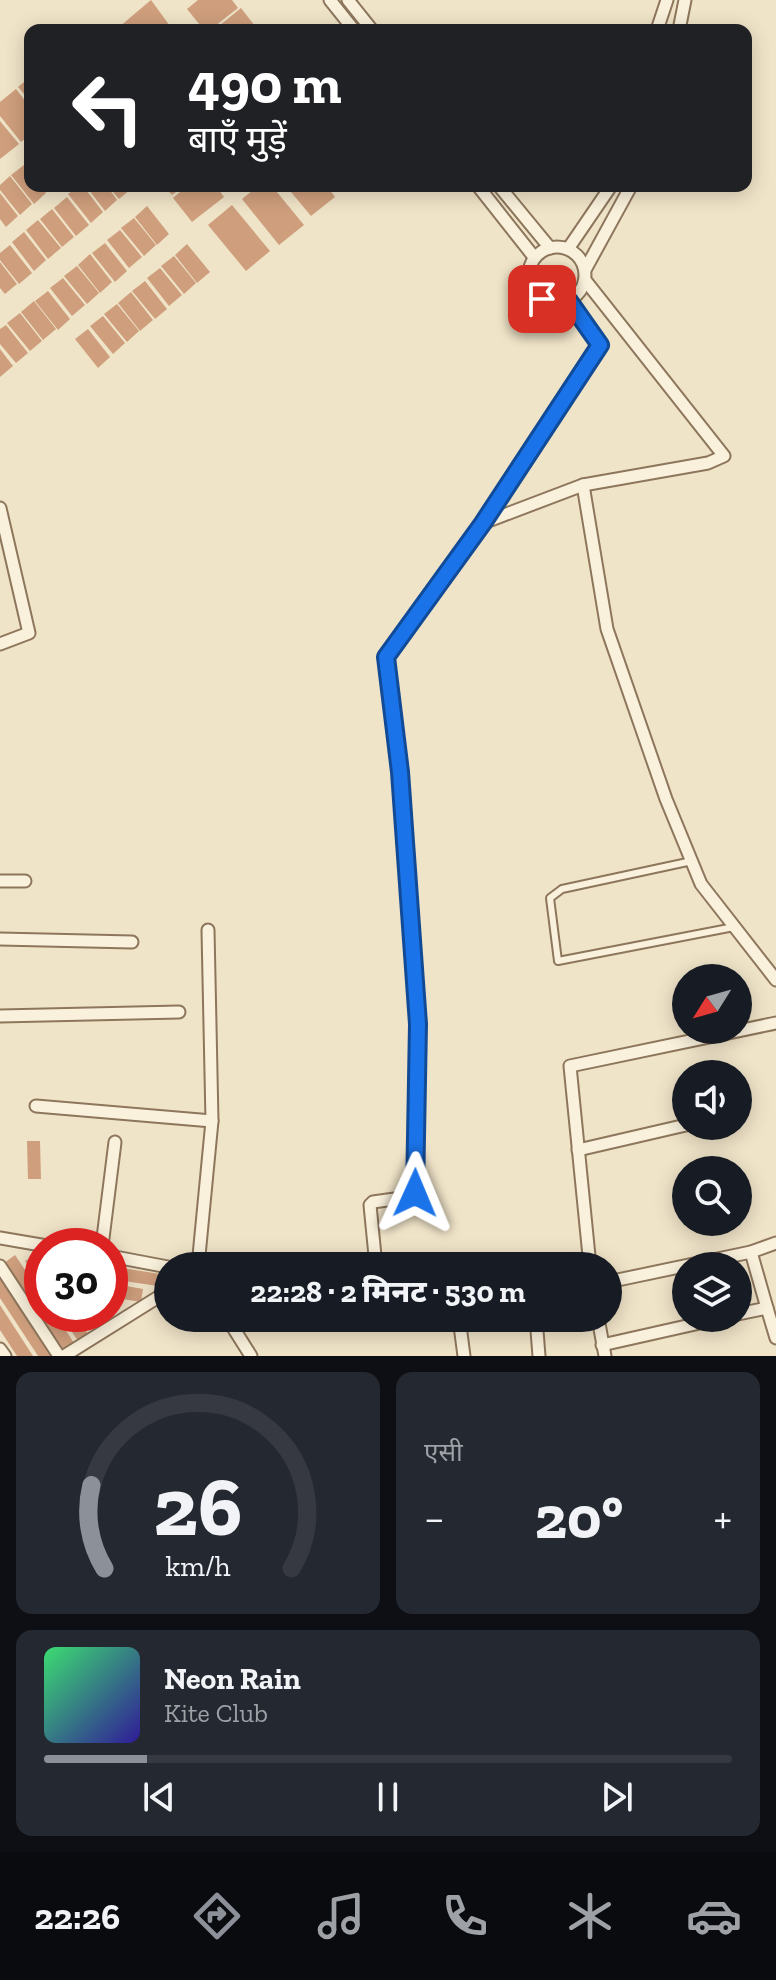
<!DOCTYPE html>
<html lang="hi">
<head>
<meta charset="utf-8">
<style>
	:root { --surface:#171b24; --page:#242831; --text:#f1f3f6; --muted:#9ea1a6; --line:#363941; --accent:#8c9099 }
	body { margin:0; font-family:"Zilla Slab","Noto Sans Devanagari",serif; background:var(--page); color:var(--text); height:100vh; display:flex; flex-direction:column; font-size:30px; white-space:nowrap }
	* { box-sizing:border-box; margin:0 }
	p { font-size:26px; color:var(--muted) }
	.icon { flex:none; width:44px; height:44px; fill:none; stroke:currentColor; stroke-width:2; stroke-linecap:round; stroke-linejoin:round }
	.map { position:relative; height:1356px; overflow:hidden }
	.side { display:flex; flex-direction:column; gap:16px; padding:16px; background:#0d0f14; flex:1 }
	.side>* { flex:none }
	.top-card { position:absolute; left:24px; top:24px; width:728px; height:168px; border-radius:16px; box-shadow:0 4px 20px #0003; background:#202124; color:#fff; overflow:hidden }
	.needle { width:52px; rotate:233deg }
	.tools { position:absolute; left:672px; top:964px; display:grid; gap:16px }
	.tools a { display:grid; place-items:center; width:80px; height:80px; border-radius:50%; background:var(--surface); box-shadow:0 4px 20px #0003; font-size:40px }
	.speed { position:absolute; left:24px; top:1228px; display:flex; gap:16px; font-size:40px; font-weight:700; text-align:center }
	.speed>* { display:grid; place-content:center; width:104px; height:104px; border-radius:50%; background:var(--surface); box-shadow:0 4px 20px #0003; line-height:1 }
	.speed .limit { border:12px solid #d22; background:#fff; color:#111 }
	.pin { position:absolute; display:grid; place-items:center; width:68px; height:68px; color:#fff; margin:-34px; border-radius:16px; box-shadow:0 4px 12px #0006 }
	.me { position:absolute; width:88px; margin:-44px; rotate:1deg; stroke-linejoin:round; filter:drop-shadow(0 0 6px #0008) }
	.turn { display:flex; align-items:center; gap:28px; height:168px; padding:0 32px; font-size:36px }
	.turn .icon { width:104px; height:104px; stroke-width:2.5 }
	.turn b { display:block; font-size:56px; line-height:68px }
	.big { font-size:60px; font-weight:800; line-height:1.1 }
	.side .tile { flex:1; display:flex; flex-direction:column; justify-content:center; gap:12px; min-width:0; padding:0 28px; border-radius:16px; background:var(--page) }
	.side .dial { align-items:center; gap:0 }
	.dial svg { height:208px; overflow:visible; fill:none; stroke:var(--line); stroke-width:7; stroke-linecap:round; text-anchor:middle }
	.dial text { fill:var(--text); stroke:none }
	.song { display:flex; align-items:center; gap:24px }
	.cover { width:96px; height:96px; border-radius:12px; background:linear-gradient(135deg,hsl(140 70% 55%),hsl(250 70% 35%)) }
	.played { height:8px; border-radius:4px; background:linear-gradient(90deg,var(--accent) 15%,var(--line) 15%) }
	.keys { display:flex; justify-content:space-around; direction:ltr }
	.heat { display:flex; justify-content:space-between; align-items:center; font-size:44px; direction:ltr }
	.side .tiles { flex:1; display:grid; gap:16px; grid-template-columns:1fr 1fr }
	.tile:last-child { grid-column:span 2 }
	.trip { position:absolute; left:154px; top:1252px; width:468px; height:80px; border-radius:40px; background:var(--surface); box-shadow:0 4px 20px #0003; font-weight:800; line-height:80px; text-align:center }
	.dock { display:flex; height:128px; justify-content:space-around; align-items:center; background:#090b0e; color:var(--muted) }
	.dock .icon { width:56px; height:56px }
	.dock .selected { color:var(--accent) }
	.dock b { font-size:36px; color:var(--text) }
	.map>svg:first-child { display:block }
</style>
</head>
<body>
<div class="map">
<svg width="776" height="1356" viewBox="0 0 776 1356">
	<rect width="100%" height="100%" fill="#f0e4c8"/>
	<g fill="#cf9f7d">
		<polygon points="151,0 170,26 164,30 121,30 119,27"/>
		<polygon points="198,0 232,0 238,8 210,30 204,30 187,9"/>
		<polygon points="241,8 258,30 214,30"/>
		<polygon points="30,77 30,101 18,87"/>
		<polygon points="16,89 30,107 30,135 21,142 0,116 0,102"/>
		<polygon points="0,121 19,144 0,159"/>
		<polygon points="24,165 30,173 30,186 41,186 46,193 34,204 11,175"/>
		<polygon points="10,176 32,204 20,215 0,190 0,185"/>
		<polygon points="79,186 83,186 103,212 91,223 68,194"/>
		<polygon points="86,186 107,186 117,200 105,211"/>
		<polygon points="108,186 129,186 131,189 119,199"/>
		<polygon points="164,186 184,186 172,195"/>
		<polygon points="187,186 216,186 224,197 192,222 173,198"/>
		<polygon points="258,186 272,186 304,225 279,245 242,199"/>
		<polygon points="286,186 327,186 335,197 311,216"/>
		<polygon points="0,193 18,216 6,227 0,219"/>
		<polygon points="67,197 89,225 76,236 54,208"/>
		<polygon points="232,205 270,251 246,271 208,225"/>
		<polygon points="147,206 169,234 157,245 135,217"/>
		<polygon points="52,209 74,237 62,247 40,219"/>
		<polygon points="134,218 156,245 144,256 121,228"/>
		<polygon points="38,220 61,248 48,259 26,230"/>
		<polygon points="120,230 142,257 129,268 107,240"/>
		<polygon points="24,232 46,260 34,271 12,242"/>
		<polygon points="105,243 127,271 115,282 92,253"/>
		<polygon points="187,244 210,272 197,283 175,255"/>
		<polygon points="10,245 32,273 19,284 0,260 0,253"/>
		<polygon points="90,254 112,282 100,293 78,265"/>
		<polygon points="174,256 196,283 184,294 161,266"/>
		<polygon points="0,262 17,284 5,294 0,288"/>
		<polygon points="77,266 99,293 87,304 64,276"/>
		<polygon points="160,268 182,295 169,306 147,278"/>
		<polygon points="63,278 85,305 72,316 50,288"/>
		<polygon points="145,281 167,309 155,319 132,291"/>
		<polygon points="48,291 70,319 58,330 35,301"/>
		<polygon points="131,292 153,320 140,331 118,303"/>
		<polygon points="34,301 56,329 43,340 21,312"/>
		<polygon points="117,304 139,331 127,342 104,314"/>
		<polygon points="20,313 42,341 30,351 7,323"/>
		<polygon points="103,316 125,343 113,354 90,326"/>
		<polygon points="6,325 28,353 16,363 0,344 0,329"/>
		<polygon points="88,329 110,357 98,368 75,339"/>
		<polygon points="0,349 13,366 0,377"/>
		<polygon points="27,1141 40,1141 41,1179 28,1179"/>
		<polygon points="15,1255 42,1295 42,1314 55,1314 74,1343 63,1351 4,1263"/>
		<polygon points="35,1255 42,1266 42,1287 25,1261"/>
		<polygon points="110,1266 160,1274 158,1286 110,1279"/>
		<polygon points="0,1272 55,1356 38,1356 0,1298"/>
		<polygon points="110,1283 143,1289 141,1302 110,1297"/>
		<polygon points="0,1305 33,1356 17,1356 0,1330"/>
		<polygon points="60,1314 74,1314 88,1334 78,1341"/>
	</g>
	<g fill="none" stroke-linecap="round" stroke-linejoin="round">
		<g stroke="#8d765c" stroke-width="10">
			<polyline id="service" points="692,861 562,889 550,898 558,961 734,927"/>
		</g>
		<g stroke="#8d765c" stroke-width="15">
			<g id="minor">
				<polyline points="330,0 354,30"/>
				<polyline points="348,0 372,30"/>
				<polyline points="657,30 667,0"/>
				<polyline points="679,30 685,0"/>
				<polyline points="478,186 534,257"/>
				<polyline points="499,186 550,248"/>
				<circle cx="557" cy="275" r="28"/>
				<polyline points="568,249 611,186"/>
				<polyline points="585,270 631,186"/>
				<polyline points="583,485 607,629 666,799 701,884 776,980"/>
				<polyline points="0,508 29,633 0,644"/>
				<polyline points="483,523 600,345 569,301"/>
				<polyline points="0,881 25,881"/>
				<polyline points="0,939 132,942"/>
				<polyline points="0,1016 179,1012"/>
				<polyline points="36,1106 212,1121"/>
				<polyline points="738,1114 741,1113"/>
				<polyline points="578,1150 686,1125"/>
				<polyline points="0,1238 47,1246"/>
				<polyline points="102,1246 115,1142"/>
				<polyline points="751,1252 767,1308"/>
				<polyline points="110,1256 168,1267"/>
				<polyline points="0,1266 59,1356"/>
				<polyline points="198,1266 212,1121 208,930"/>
				<path d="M376 1266 370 1205 373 1202 409 1197 415 1193C416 1136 420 1078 418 1022 412 900 401 778 386 657L483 523 583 485 708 463 724 456 585 280"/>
				<polyline points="590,1266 570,1066 776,1023"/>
				<polyline points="608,1282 751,1252 776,1243"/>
				<polyline points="738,1314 767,1308 776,1338"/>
				<polyline points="227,1318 251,1356"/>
				<polyline points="307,1318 317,1318"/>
				<polyline points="459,1318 464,1356"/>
				<polyline points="536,1318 539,1356"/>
				<polyline points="598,1318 605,1356"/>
				<polyline points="602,1345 722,1318"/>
				<polyline points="0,1349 5,1356"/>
				<polyline points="64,1356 168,1291"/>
			</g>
		</g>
		<use href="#service" stroke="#faf1dc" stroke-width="6"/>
		<use href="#minor" stroke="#faf1dc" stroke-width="11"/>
	</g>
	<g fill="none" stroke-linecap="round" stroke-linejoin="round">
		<g stroke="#114b97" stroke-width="20">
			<polyline id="route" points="415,1193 418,1024 400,772 386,657 483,523 600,345 569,301 551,303 542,299"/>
		</g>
		<use href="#route" stroke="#1a73e8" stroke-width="14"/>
	</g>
</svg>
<div class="tools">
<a><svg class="needle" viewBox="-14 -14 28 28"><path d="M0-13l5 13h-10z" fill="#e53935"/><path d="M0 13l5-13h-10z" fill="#9ea1a6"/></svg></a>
<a><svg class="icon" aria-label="sound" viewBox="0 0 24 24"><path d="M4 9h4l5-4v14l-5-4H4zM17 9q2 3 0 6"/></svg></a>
<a><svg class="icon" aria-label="search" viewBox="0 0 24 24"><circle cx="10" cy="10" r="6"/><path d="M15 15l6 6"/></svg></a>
<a><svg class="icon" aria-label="layers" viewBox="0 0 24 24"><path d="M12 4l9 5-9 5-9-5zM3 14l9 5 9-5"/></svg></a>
</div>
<div class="speed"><div class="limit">30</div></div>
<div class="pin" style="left:542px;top:299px;background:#d93025"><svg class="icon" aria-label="arrive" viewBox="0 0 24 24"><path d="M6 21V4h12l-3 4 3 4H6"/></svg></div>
<svg class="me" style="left:415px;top:1193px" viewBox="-20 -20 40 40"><path d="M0-17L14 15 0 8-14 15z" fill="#1a73e8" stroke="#fff" stroke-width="4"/></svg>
<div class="trip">22:28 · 2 मिनट · 530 m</div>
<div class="top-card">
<div class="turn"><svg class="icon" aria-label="left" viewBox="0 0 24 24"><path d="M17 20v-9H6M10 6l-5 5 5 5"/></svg><div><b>490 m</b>बाएँ मुड़ें</div></div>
</div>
</div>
<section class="side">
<div class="tiles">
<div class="tile dial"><svg viewBox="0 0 100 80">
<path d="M14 69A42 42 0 1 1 86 69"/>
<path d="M14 69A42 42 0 0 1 9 37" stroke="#8c9099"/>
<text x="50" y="56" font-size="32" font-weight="700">26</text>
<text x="50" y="72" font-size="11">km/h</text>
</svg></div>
<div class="tile"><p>एसी</p>
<div class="heat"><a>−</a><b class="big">20°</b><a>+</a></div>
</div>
<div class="tile">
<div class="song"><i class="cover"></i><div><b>Neon Rain</b><p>Kite Club</p></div></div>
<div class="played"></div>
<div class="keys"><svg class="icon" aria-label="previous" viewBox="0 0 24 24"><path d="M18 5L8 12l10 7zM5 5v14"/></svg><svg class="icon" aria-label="pause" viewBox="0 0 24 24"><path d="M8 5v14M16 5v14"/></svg><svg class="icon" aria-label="next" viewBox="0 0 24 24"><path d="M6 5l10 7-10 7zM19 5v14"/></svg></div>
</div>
</div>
</section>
<nav class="dock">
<b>22:26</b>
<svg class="icon selected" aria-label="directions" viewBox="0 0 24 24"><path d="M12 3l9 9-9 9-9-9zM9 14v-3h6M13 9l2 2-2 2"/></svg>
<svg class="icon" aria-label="music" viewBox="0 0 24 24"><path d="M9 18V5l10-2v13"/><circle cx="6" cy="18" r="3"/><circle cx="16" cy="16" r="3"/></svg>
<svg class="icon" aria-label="phone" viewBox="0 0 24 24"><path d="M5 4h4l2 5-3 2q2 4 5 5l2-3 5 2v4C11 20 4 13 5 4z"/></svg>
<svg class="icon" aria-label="climate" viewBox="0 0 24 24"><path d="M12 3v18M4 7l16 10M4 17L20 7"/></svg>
<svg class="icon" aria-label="car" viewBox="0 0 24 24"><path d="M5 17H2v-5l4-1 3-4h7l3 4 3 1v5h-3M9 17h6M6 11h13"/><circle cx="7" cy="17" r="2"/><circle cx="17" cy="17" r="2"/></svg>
</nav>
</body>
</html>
